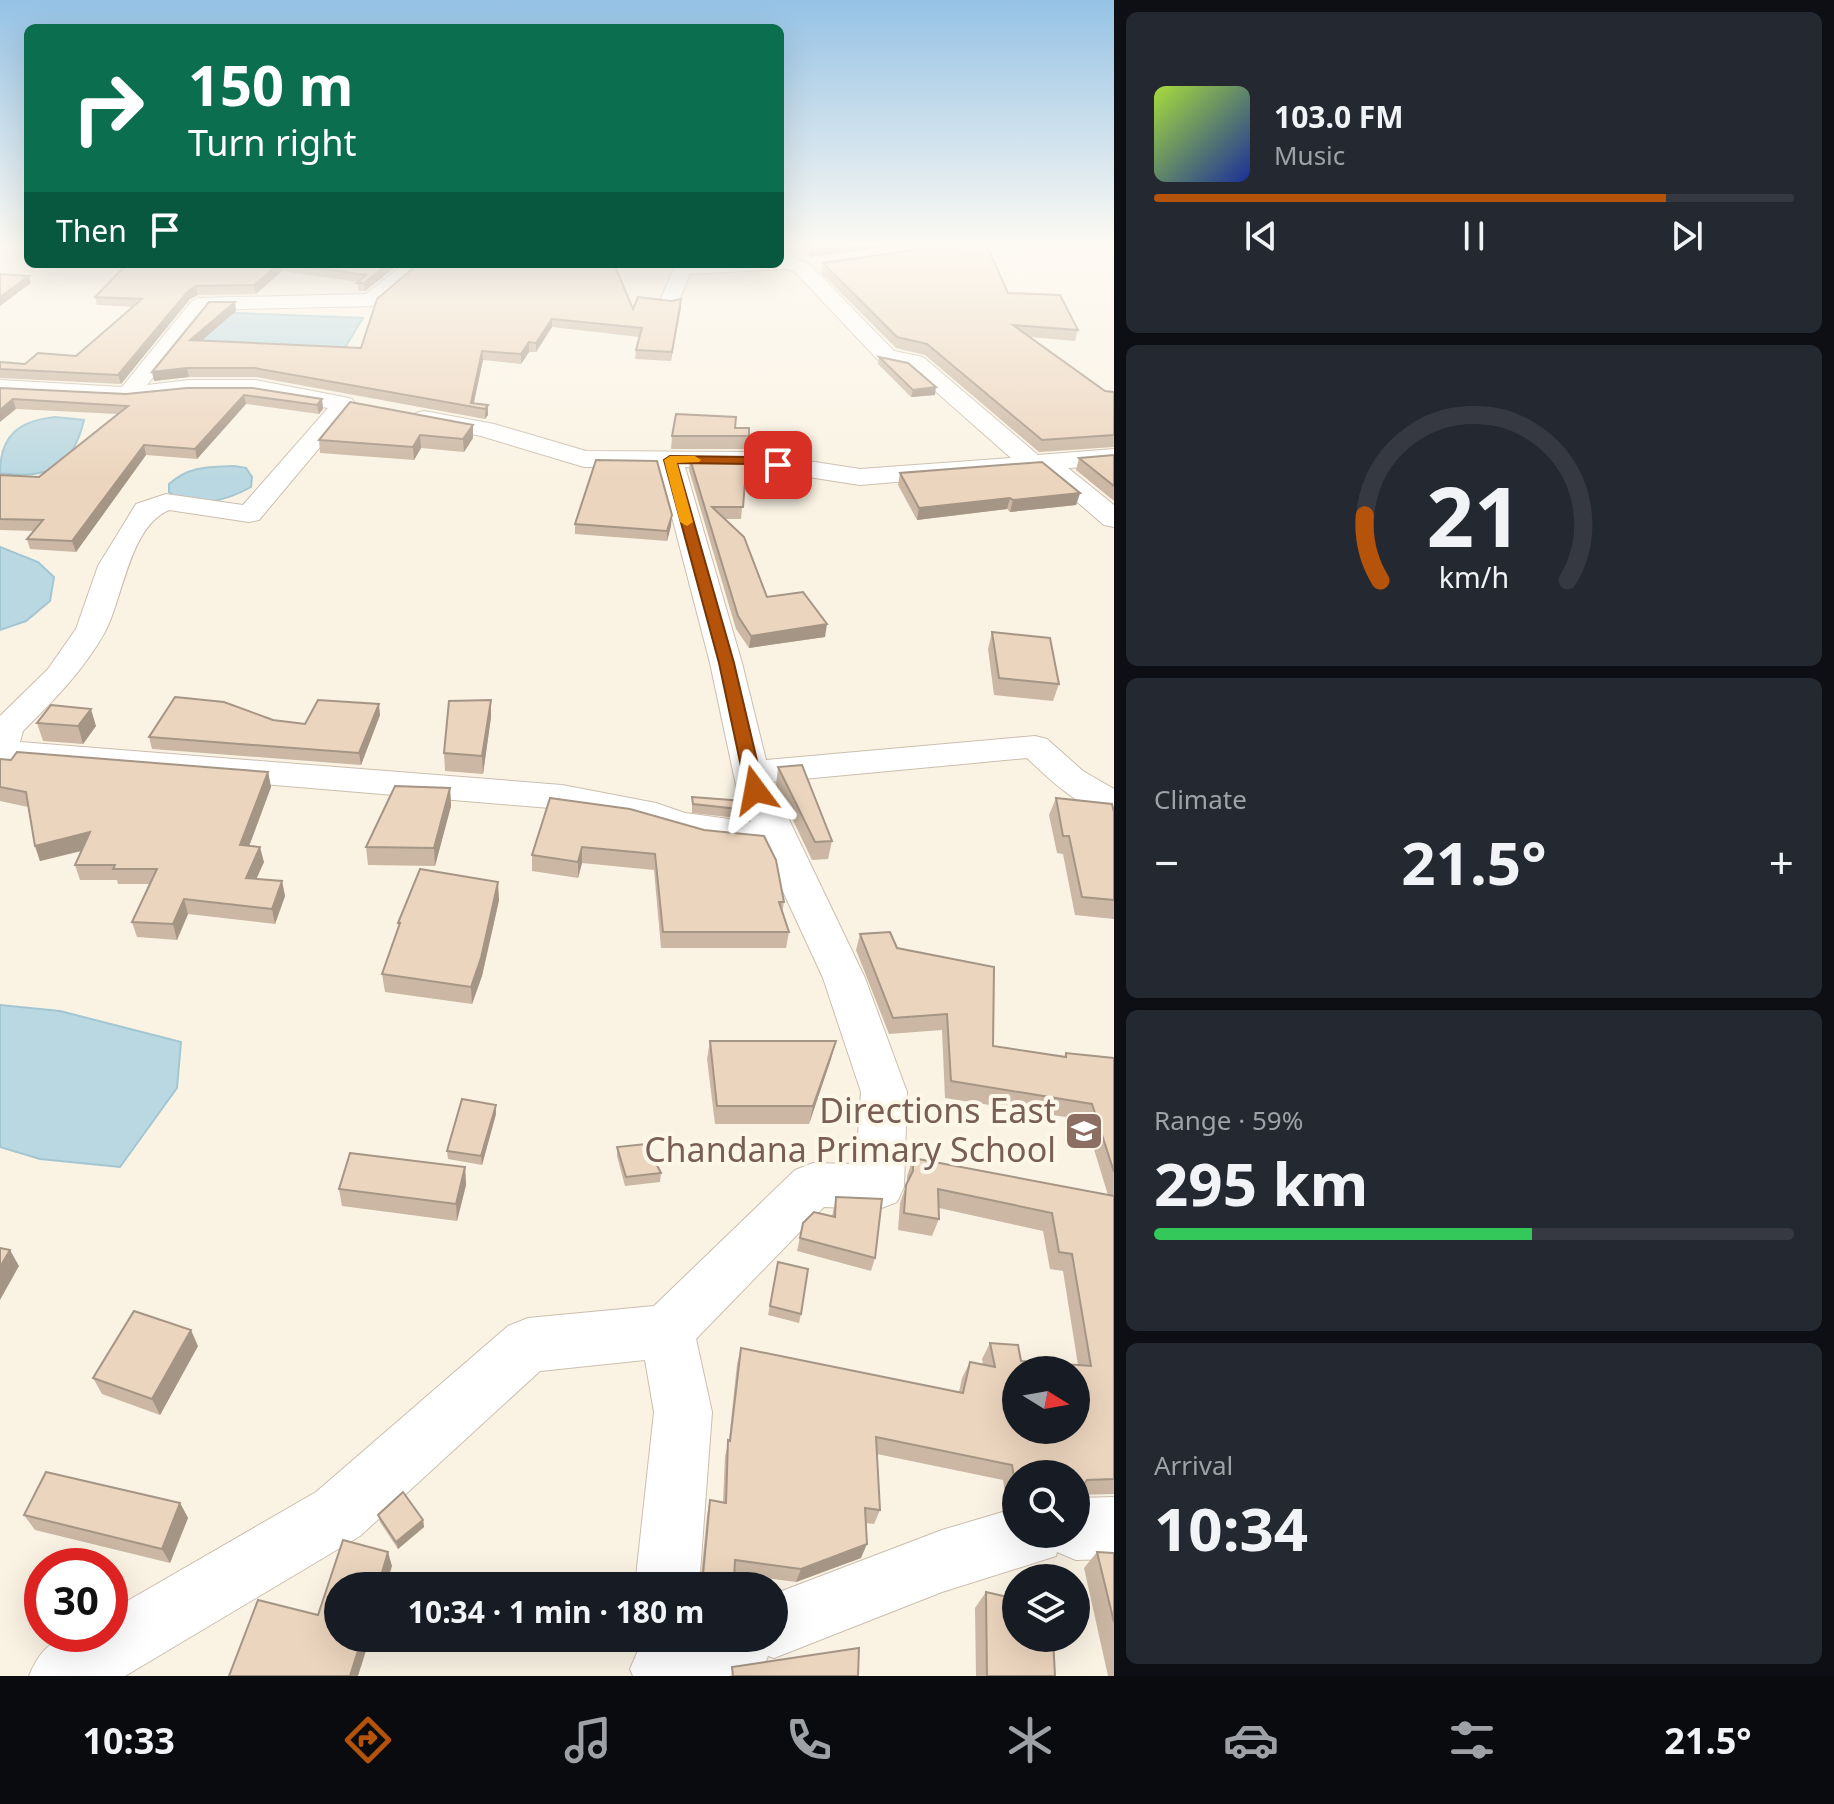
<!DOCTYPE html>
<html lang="en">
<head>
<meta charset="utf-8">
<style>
	:root { --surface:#171b24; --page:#242831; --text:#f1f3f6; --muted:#9ea1a6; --line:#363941; --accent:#b45309 }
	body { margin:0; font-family:"Noto Sans",sans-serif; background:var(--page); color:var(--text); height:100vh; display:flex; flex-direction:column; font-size:30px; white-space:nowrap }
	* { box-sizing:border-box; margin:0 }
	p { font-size:26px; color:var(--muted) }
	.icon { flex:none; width:44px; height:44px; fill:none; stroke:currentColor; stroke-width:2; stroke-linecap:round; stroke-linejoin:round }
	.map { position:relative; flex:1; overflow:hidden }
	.drawer { display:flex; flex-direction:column; gap:12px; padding:12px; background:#0d0f14; width:720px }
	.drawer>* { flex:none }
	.banner { position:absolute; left:24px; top:24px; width:760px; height:244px; border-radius:12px; box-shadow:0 8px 32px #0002; background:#0b6e4f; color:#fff; overflow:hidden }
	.needle { width:52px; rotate:101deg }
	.tools { position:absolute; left:1002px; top:1356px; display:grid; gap:16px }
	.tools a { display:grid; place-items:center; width:88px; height:88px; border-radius:50%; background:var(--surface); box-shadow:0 8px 32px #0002; font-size:40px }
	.speed { position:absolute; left:24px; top:1548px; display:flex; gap:16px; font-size:40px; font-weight:700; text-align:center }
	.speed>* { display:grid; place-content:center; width:104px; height:104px; border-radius:50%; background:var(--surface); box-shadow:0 8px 32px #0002; line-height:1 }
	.speed .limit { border:12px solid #d22; background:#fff; color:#111 }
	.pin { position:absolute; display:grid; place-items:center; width:68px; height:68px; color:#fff; margin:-34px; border-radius:16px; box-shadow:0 4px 12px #0006 }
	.me { position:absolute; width:88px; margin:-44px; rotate:347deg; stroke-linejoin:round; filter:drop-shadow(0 0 6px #0008) }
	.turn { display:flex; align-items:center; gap:28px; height:168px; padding:0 32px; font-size:36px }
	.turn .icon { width:104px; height:104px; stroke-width:2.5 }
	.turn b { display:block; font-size:56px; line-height:68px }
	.then { display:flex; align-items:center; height:76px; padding:0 32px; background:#0003; gap:16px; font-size:30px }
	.big { font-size:60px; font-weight:700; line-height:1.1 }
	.drawer .card { flex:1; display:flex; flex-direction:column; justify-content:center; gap:12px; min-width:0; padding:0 28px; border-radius:12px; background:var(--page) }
	.drawer .dial { align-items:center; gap:0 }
	.dial svg { height:208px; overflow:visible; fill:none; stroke:var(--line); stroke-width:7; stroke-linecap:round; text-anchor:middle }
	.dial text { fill:var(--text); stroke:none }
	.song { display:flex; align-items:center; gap:24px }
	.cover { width:96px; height:96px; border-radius:12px; background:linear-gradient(135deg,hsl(80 70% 55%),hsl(230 70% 35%)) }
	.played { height:8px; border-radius:4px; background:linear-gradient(90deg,var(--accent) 80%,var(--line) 80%) }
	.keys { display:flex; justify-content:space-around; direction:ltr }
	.heat { display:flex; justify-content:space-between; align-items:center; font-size:44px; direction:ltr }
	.charge { height:12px; border-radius:6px; background:linear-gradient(90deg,#34c759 59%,var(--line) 0) }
	.trip { position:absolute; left:324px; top:1572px; width:464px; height:80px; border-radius:40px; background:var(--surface); box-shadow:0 8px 32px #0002; font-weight:700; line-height:80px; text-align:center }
	.dock { display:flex; height:128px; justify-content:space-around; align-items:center; background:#090b0e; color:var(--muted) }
	.dock .icon { width:56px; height:56px }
	.dock .selected { color:var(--accent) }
	.dock b { font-size:36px; color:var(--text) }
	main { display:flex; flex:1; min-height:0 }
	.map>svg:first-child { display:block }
</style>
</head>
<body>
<main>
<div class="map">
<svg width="1114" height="1676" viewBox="0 0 1114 1676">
	<rect width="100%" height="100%" fill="#faf3e4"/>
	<g fill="#bad8e1" stroke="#a2c6d2" stroke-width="2">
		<polygon points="212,312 363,318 341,354 181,348"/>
		<path d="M55 417 84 420C73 468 46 480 0 473 0 435 19 421 55 417Z"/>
		<path d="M234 466 246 468 252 477 251 487C228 500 192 511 169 492V484C189 466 208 467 234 466Z"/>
		<polygon points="0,547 38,562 54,577 50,601 26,621 0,630"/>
		<polygon points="0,1005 60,1011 181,1042 177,1088 120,1167 40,1159 0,1147"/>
	</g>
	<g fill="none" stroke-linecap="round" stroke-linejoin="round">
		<g stroke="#ccbeae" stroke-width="2">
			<g id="minor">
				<path d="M780 245H787L793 259 808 263 894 351 923 357 1038 455 1114 449V465L1068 468 1114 505V527L1104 525 1040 470 860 485 751 468 685 467 742 663 766 760 1035 736 1047 739 1083 771 1114 789V817C1080 808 1052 782 1027 758L771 782 865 978 907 1092 904 1187 897 1202 879 1209 824 1207 696 1339 712 1412 699 1586H635L654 1412 645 1360 540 1371 360 1536 125 1676H29C46 1634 68 1634 110 1634V1611L316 1492 508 1326 528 1318 654 1306 795 1170 813 1163 856 1164 861 1092 823 978 763 848 678 837 647 825 562 809 0 762V716L48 669 76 629 98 566 136 504 166 494 243 505 328 408 255 394H189L128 401 0 394V380L122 387 191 302 198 298 366 294 404 264H425L378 304 371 306 205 310 147 385 189 380H255L344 397 352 399 356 404 259 520 249 522 169 510C129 527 123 599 105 632 83 671 54 700 23 731L20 742 562 785 656 803 685 813 751 822 737 790 710 663 659 467H584L481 436 416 423 412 418 416 413 424 411 494 424 586 451 751 452 860 469 1011 458 908 367 879 361 794 271 785 269 690 274 677 305 670 307 660 301 675 265 780 264Z"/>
				<polygon points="937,245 1035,245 1026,250 932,254 929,250"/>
				<polygon points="1114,1497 1114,1559 1076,1560 1057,1552 1056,1556 942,1592 774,1658 768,1656 766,1661 729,1676 633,1676 630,1669 640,1646 658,1638 774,1638 774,1594 942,1530 1016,1508 1016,1534 1076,1534 1076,1498"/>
			</g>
		</g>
		<use href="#minor" fill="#fff" fill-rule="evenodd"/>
	</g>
	<g fill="#cbb7a3">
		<polygon points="805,245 905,245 809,257"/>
		<polygon points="823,263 1008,293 1078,330 1075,341 1030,337 1105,391 1114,392 1114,447 1039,452 925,355 896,348 821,273"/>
		<polygon points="127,264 399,264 365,291 358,291 358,282 282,271 256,294 198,295 190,299 121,384 0,378 0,362 25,364 76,356 133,307 97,305 95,297"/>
		<polygon points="418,264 633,309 681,299 671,361 635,359 636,350 639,337 552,327 536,352 529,352 521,364 483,360 473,404 488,405 488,415 485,419 256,377 189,377 154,381 236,311 201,340 361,348"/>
		<polygon points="879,357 935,395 911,397 878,364"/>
		<polygon points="0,388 126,394 187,388 322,399 323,409 319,414 246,404 197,459 146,455 76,552 30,549 27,539 34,531 0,530 0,475 39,477 117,414 16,409"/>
		<polygon points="350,402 473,438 464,452 421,448 414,460 320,453 319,440"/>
		<polygon points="735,428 749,428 747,449 671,449 672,436"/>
		<polygon points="1114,455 1114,501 1076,470 1079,458"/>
		<polygon points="690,459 747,459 741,519 725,519 767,597 825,637 749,648 736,629 689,470"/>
		<polygon points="900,473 1080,493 1076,505 1010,512 1007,509 917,520 898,485"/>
		<polygon points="575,524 671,526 667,541 575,534"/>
		<polygon points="992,632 1059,684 1053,701 994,695 988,649"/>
		<polygon points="380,715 361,765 152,749 149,737 273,720 305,724"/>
		<polygon points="491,717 483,774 445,771 444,753"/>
		<polygon points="37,723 96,726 83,744 43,741"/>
		<polygon points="0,759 268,772 271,787 249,846 264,862 256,879 282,881 285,896 275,924 188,914 177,940 137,937 132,922 149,884 118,884 117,880 80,880 75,865 82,851 40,861 35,846 28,807 0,801"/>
		<polygon points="778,767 832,841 828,859 812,860 776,785"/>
		<polygon points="450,788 451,806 435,866 368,865 366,847"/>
		<polygon points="692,797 748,810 747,819 692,813"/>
		<polygon points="1056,798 1114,812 1114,919 1075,915 1063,854 1057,853 1049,815"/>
		<polygon points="704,830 784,902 782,913 789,932 786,948 661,948 654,870 582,863 578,878 532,871 532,855"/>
		<polygon points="499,900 482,976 472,1004 385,992 382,974 398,928 398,923"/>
		<polygon points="860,934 897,948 993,1046 1064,1057 1066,1053 1114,1058 1114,1494 1076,1495 1076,1474 1016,1474 1016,1506 1015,1505 1007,1507 1003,1480 877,1454 880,1510 874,1524 866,1523 861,1558 796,1582 734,1574 732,1586 700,1586 707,1515 710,1500 723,1502 725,1456 729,1440 737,1364 741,1348 959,1392 962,1378 970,1362 983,1364 982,1359 990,1343 1021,1361 1078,1365 1063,1271 1050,1269 1043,1231 939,1208 939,1219 932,1236 898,1230 900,1203 907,1183 907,1176 913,1158 1108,1195 1085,1120 945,1098 942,1030 889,1034 856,950"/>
		<polygon points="710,1041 831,1059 809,1124 715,1124 707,1059"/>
		<polygon points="496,1114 482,1165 448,1159 447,1151"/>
		<polygon points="617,1147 661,1173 660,1182 625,1186 617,1156"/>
		<polygon points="465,1167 466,1185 457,1221 342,1206 339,1189"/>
		<polygon points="836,1197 875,1258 871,1271 797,1251 803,1223 832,1216"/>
		<polygon points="776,1271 801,1314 799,1323 768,1315"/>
		<polygon points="198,1346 160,1415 102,1394 93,1378"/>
		<polygon points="180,1503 188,1518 170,1563 35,1530 24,1515"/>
		<polygon points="378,1515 423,1520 424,1527 398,1549 380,1522"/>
		<polygon points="1097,1552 1114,1553 1114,1676 1108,1676 1084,1568"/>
		<polygon points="986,1592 1055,1676 976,1676 975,1608"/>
	</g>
	<g fill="#a59585">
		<polygon points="847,245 905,245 809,257 810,249"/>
		<polygon points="279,264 281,264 282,271 256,294 254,285"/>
		<polygon points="388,264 399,264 365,291 364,283"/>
		<polygon points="29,276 31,283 0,306 0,297"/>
		<polygon points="196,286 198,295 190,299 121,384 118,375 188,291"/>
		<polygon points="681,299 681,308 671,361 672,352"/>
		<polygon points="235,302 236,311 192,349 190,340"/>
		<polygon points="552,319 552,327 536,352 536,343"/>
		<polygon points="529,342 529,352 521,364 521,354"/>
		<polygon points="482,351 483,360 473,407 471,403"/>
		<polygon points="187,368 189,377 154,381 152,372"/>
		<polygon points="936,387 935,395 911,397 913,390"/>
		<polygon points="244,395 246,404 197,459 195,449"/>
		<polygon points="13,399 16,409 0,422 0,410"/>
		<polygon points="322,399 323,409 319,414 317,405"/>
		<polygon points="488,405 488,415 485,419 485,409"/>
		<polygon points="473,425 473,438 464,452 463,439"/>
		<polygon points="420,435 421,448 414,460 413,447"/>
		<polygon points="144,445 146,455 76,552 72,541"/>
		<polygon points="1080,493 1076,505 1010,512 1013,500"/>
		<polygon points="1010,498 1007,509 917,520 919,508"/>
		<polygon points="672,515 671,526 667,541 667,531"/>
		<polygon points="827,624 825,637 749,648 751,636"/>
		<polygon points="491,700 491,717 483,774 482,756"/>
		<polygon points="379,704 380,715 361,765 359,753"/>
		<polygon points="91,709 96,726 83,744 78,726"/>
		<polygon points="268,772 271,787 244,860 240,845"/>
		<polygon points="450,788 451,806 435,866 434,848"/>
		<polygon points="90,832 96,847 40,861 35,846"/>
		<polygon points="260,847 264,862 250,893 246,878"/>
		<polygon points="582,847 582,863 578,878 578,862"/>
		<polygon points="282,881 285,896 275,924 272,909"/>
		<polygon points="498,882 499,900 482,976 472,1004 471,987"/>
		<polygon points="184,899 188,914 177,940 173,924"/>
		<polygon points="836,1041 831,1059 809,1124 813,1106"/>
		<polygon points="496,1105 496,1114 482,1165 481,1156"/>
		<polygon points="465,1167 466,1185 457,1221 456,1204"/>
		<polygon points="10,1250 19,1266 0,1300 0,1267"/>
		<polygon points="191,1330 198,1346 160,1415 152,1399"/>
		<polygon points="1016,1494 1016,1504 1007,1507"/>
		<polygon points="180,1503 188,1518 170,1563 162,1549"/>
		<polygon points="423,1520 424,1527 398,1549 396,1542"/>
		<polygon points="867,1544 861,1558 796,1582 801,1569"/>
		<polygon points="388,1552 392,1566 386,1586 378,1586"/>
		<polygon points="362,1638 370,1638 358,1676 350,1676"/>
	</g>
	<g fill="#ecd5be" stroke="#a59585" stroke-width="2" fill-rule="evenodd">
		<polygon points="809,245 847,245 810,249"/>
		<polygon points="987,246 1008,293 1060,295 1078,330 1013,325 1105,391 1114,392 1114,435 1042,440 927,344 897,337 823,263 921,249"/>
		<polygon points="127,264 279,264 254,285 196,286 188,291 118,375 0,369 0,362 25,364 38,353 76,356 142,299 95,297"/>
		<polygon points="289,264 388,264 364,283 357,283 366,275"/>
		<polygon points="418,264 614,264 633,309 638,297 671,301 681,299 672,352 636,350 642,328 552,319 536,343 529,342 521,354 482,351 471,403 488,405 485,409 254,368 187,368 152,372 209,302 235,302 190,340 361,348 377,299"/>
		<polygon points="0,274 29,276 0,297"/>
		<polygon points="879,357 908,363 936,387 913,390"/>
		<polygon points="0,388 126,394 187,388 253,388 322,399 317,405 244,395 195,449 144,445 72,541 27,539 43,520 0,519 0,475 39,477 128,406 13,399 0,410"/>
		<polygon points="350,402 473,425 463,439 420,435 413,447 319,440"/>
		<polygon points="676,414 736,417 735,428 749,428 749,436 672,436"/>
		<polygon points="1114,455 1114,486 1079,458"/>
		<polygon points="690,459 747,459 743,507 712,507 744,537 767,597 803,592 827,624 751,636 738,616"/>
		<polygon points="596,460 657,461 672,515 667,531 575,524"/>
		<polygon points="1042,462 1080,493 1013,500 1010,498 919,508 900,473"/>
		<polygon points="992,632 1050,638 1059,684 999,678"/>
		<polygon points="175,697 224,702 273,720 305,724 318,700 379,704 359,753 149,737"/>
		<polygon points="491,700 482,756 444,753 449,701"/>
		<polygon points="51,705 91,709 78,726 37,723"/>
		<polygon points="17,752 268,772 240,845 260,847 246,878 282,881 272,909 184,899 173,924 132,922 157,869 113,869 115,865 75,865 90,832 35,846 26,792 0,787 0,759 11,760"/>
		<polygon points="802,765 832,841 815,842 778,767"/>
		<polygon points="395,786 450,788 434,848 366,847"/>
		<polygon points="692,797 744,801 748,810 693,804"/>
		<polygon points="550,798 630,809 704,830 764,836 776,860 784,902 779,902 789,932 663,932 655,854 582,847 578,862 532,855"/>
		<polygon points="1056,798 1112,804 1114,812 1114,900 1082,897 1069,836 1063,836"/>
		<polygon points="420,869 498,882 481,958 471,987 382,974 400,923 398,923"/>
		<polygon points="890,932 897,948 994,967 993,1046 1066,1057 1066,1053 1114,1058 1114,1172 1092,1104 951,1081 947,1014 893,1018 860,934"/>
		<polygon points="710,1041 836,1041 813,1106 717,1106"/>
		<polygon points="462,1099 496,1105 481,1156 447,1151"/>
		<polygon points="646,1144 661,1173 626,1177 617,1147"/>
		<polygon points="350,1153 465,1167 456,1204 339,1189"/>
		<path d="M913 1158 1114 1196V1479L1087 1480 1084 1484 1076 1483V1474H1016V1488L1012 1465 876 1437 880 1510 865 1508 867 1544 801 1569 735 1560 734 1580 703 1575 710 1500 726 1503 728 1440 730 1441 741 1348 963 1393 970 1362 995 1367 990 1343 1018 1345 1021 1361 1091 1366 1072 1254 1059 1252 1052 1213 938 1189 939 1219 904 1213 906 1185 913 1171ZM1016 1370H1076V1430H1016Z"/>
		<polygon points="836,1197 882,1199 875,1258 800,1238 803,1223 814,1212 835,1217"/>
		<polygon points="0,1248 10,1250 0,1267"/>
		<polygon points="778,1262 808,1269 801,1314 770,1306"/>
		<polygon points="134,1311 191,1330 152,1399 93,1378"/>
		<polygon points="46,1472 180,1503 162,1549 24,1515"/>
		<polygon points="403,1492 423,1520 396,1542 378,1515"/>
		<polygon points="343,1540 388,1552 378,1586 338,1586 338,1638 362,1638 350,1676 229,1676 258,1600 318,1615"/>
		<polygon points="1097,1552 1114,1553 1114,1622"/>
		<polygon points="986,1592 1016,1599 1016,1638 1053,1638 1055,1676 987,1676"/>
		<polygon points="859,1648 858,1676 733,1676 732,1667"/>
	</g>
	<linearGradient id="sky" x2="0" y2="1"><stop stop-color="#95c2e5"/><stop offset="0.51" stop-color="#fdfaf3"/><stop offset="1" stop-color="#fdfaf3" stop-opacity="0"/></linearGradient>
	<rect width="1114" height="479" fill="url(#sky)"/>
	<polygon fill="#b45309" stroke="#753606" stroke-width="2" points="670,456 751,457 784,465 778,468 751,464 677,463 734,663 764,790 755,796 746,790 719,663 664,460"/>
	<polygon fill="#f59e0b" points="695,456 701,460 699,462 677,463 693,522 687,526 680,522 664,460 670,456"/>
	<defs>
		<g id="school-square" transform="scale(2)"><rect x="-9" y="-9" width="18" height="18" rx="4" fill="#8d6e63" stroke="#fdf7e9"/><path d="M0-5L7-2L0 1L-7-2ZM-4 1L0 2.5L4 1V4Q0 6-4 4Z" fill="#fff"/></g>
	</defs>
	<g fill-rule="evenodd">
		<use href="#school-square" x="1084" y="1131"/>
	</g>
	<g text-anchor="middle" stroke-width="8" stroke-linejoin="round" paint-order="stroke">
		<g font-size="34" fill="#785e54" stroke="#fdf7e9" text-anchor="end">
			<text x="1056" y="1123">Directions East<tspan x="1056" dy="39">Chandana Primary School</tspan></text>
		</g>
	</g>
</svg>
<div class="tools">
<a><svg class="needle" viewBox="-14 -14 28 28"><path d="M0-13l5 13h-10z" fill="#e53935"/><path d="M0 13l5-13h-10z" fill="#9ea1a6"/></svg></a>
<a><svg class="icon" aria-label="search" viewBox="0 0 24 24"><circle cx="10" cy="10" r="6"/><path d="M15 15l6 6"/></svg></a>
<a><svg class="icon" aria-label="layers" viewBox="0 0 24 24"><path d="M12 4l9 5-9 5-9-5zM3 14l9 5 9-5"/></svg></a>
</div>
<div class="speed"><div class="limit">30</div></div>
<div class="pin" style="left:778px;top:465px;background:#d93025"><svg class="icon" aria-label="arrive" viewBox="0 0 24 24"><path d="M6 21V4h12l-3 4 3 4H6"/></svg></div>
<svg class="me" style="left:755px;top:790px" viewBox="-20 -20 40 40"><path d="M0-17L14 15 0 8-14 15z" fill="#b45309" stroke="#fff" stroke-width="4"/></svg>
<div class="trip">10:34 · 1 min · 180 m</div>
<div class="banner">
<div class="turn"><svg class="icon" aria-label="right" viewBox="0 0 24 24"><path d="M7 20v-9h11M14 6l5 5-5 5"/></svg><div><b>150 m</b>Turn right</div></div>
<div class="then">Then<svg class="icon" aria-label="arrive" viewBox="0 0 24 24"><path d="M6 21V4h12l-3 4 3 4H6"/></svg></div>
</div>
</div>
<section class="drawer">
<div class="card">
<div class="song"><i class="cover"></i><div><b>103.0 FM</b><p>Music</p></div></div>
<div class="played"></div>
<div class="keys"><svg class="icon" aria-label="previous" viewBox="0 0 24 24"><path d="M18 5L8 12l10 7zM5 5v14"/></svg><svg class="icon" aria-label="pause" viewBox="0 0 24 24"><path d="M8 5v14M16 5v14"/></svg><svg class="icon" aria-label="next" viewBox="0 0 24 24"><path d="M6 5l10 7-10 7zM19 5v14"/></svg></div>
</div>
<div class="card dial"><svg viewBox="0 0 100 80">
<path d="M14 69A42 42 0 1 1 86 69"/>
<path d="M14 69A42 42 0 0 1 8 44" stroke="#b45309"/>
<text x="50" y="56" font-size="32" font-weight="700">21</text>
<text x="50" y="72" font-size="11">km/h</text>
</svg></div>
<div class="card"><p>Climate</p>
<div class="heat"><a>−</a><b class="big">21.5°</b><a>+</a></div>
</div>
<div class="card"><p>Range · 59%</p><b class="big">295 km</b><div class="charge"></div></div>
<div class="card"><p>Arrival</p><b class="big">10:34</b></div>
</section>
</main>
<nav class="dock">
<b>10:33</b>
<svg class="icon selected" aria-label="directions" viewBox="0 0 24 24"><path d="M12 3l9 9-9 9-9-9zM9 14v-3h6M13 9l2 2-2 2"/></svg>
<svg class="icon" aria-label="music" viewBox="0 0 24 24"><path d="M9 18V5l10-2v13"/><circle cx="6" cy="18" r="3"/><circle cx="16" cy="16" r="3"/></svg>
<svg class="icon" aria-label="phone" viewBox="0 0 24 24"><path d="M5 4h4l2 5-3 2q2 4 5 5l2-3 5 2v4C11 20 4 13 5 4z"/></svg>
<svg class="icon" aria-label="climate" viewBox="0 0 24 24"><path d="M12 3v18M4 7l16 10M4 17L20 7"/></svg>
<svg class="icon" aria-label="car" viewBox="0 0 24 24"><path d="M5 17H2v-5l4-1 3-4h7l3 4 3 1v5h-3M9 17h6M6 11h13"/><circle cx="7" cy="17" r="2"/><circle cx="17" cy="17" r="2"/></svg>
<svg class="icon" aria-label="filters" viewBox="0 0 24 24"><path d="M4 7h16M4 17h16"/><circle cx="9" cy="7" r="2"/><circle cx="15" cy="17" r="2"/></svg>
<b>21.5°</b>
</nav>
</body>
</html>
